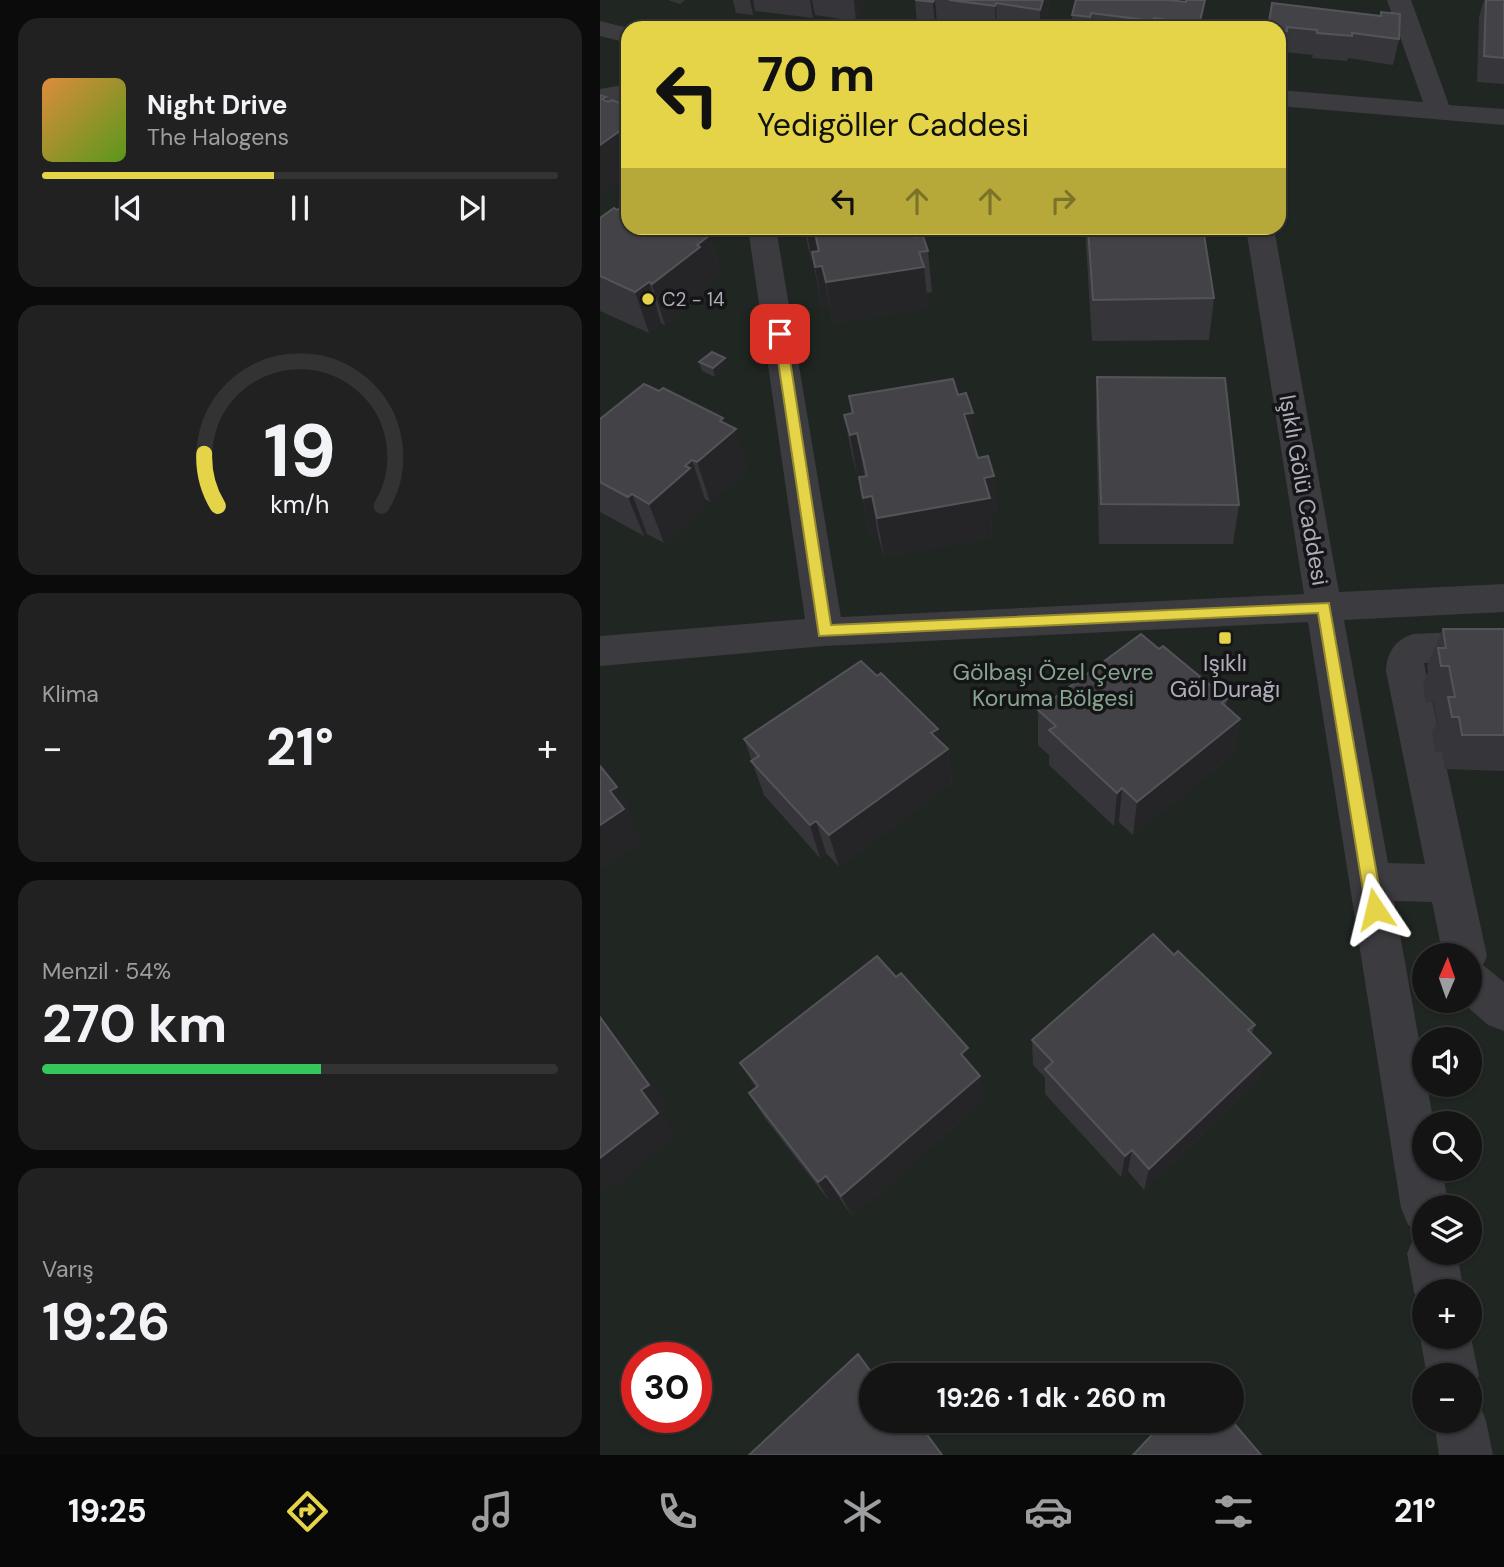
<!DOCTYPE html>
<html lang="tr">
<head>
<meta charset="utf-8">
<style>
	:root { --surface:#141415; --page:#212122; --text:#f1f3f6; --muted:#9d9ea0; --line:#333334; --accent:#e5d448 }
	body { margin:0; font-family:"DM Sans",sans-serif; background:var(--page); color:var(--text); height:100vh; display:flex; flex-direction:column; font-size:26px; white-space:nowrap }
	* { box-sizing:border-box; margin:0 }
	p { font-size:23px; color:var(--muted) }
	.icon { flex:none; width:38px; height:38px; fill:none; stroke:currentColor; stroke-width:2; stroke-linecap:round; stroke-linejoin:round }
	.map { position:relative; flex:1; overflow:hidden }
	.side { display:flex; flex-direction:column; gap:18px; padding:18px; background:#0b0b0c; width:600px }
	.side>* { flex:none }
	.guide { position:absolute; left:21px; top:21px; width:665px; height:214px; border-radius:21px; box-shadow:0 2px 5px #0004,0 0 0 2px var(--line); background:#e5d448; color:#111; overflow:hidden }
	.needle { width:46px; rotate:2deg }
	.fabs { position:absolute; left:812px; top:943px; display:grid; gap:14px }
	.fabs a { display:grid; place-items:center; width:70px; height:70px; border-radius:50%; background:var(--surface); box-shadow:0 2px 5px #0004,0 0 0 2px var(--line); font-size:35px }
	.speed { position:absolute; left:21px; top:1342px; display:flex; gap:14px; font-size:35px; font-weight:700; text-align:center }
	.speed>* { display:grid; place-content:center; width:91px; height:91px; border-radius:50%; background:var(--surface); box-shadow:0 2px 5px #0004,0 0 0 2px var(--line); line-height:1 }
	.speed .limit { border:10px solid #d22; background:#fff; color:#111 }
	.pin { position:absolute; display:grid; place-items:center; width:60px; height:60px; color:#fff; margin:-30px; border-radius:14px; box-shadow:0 4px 10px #0006 }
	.me { position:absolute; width:77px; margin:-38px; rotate:350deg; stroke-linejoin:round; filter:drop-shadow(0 0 5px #0008) }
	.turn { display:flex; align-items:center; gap:24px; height:147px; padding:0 21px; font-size:32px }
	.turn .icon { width:91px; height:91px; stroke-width:2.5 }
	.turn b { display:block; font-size:49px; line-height:60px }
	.lanes { display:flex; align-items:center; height:66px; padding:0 21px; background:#0003; justify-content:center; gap:35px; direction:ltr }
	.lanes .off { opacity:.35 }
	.big { font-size:52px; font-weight:700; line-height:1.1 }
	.side .tile { flex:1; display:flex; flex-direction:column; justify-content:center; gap:10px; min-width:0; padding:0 24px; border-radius:21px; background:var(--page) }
	.side .dial { align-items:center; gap:0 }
	.dial svg { height:182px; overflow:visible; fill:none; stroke:var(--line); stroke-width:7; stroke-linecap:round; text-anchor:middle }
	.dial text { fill:var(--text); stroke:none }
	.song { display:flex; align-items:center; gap:21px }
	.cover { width:84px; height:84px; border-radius:10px; background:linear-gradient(135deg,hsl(30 70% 55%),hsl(90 70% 35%)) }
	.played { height:7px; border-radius:4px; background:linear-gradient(90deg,var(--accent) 45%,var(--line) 45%) }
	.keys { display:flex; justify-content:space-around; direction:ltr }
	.heat { display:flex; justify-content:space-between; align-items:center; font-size:38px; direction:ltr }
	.charge { height:10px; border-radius:5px; background:linear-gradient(90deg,#34c759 54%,var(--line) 0) }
	.trip { position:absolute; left:259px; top:1363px; width:385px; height:70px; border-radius:35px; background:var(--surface); box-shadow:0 2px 5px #0004,0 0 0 2px var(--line); font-weight:700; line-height:70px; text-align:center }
	.dock { display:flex; height:112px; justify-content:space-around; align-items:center; background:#080808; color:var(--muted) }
	.dock .icon { width:49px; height:49px }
	.dock .selected { color:var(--accent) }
	.dock b { font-size:32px; color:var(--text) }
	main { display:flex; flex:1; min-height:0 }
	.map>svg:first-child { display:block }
</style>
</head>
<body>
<main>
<section class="side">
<div class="tile">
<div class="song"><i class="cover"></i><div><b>Night Drive</b><p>The Halogens</p></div></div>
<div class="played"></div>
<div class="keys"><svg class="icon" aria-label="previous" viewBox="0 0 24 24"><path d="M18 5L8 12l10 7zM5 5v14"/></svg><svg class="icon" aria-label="pause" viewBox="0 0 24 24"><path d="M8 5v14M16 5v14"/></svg><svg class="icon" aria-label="next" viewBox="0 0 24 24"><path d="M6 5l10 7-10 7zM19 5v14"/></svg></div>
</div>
<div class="tile dial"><svg viewBox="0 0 100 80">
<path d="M14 69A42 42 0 1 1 86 69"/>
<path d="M14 69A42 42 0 0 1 8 46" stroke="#e5d448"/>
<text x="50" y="56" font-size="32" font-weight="700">19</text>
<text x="50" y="72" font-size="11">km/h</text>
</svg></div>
<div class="tile"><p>Klima</p>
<div class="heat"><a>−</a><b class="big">21°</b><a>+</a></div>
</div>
<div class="tile"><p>Menzil · 54%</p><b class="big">270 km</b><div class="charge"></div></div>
<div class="tile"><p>Varış</p><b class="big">19:26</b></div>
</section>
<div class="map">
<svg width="904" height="1455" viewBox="0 0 904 1455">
	<rect width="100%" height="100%" fill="#1a1a1c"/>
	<path fill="#202622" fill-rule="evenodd" d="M0 0H904V1455H0ZM28 28H679V228H28ZM824 956H870V1001H824ZM824 1040H870V1085H824ZM824 1124H870V1169H824ZM824 1208H870V1253H824ZM824 1292H870V1337H824ZM37 1358H96V1418H37ZM271 1376H632V1421H271ZM824 1376H870V1421H824Z"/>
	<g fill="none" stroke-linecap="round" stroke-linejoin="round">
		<g fill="#3b3b40" fill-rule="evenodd">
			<polygon points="787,0 811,0 849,105 904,109 904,125 679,106 679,90 823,102"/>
			<polygon points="0,21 28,28 28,43 0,36"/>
			<polygon points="28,84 28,100 0,105 0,89"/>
			<path d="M148 228H176L241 617 704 594 646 228H674L739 592 904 584V612L744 620 788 863 825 864 786 671C787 652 795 640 813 634L904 630V660L824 663 887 956 883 965 904 982V1031L888 1025 861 1001H870V956H843L832 902 794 901 824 1068V1085H827L834 1124H824V1169H842L849 1208H824V1253H857L864 1292H824V1311L814 1292 807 1253 815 1236 824 1232 808 1225 801 1208 708 622 225 646 0 666V636L205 619Z"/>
			<polygon points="824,1328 824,1337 870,1337 870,1333 879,1376 871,1394 870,1376 827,1376 820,1337"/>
			<polygon points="870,1399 879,1402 886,1421 893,1455 839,1455 834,1421 870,1421"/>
		</g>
	</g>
	<g fill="#36363a">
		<polygon points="68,0 85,0 80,4"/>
		<polygon points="133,0 266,0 256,21 215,15 213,18 155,11 153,15 136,13"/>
		<polygon points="315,0 448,0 449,10 442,28 371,28 337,23 335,27 317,25"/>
		<polygon points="605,0 602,28 471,28 472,15"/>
		<polygon points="884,0 904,0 904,84 877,82 879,17"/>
		<polygon points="780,16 799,39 793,65 748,58 747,61 712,58 713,55 684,52 683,56 679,56 679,28"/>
		<polygon points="0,218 28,228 110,235 121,276 110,285 111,288 65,325 61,323 49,333 0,311"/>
		<polygon points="205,228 315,237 328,251 332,292 326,293 328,308 233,323 230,307 222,308 213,261 212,261 208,247"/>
		<polygon points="486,228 603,228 614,298 609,340 492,341 486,244"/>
		<polygon points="99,362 127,367 115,377 102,371"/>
		<polygon points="497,377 639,505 633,544 499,544 496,418"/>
		<polygon points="59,391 123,418 125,424 147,469 110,502 105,499 101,503 103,508 64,543 47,534 44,536 0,512 0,419"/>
		<polygon points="249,396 375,450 378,458 394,476 396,516 391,516 392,537 284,557 278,536 270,538 259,477 265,476 264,473 257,475 252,455 244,415 252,414"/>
		<polygon points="843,629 904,629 904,771 845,769 842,752 835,752 832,732 837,722 833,702 826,702 823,685 828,672 827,666"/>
		<polygon points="559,649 627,699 626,707 640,719 633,754 533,835 519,822 514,826 449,765 449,755 438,745 438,710"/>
		<polygon points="277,676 338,729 339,740 348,749 352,783 239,867 226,853 220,858 164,795 144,739"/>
		<polygon points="574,955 655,1025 652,1034 660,1078 544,1190 528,1171 521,1177 445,1094 445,1078 433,1065 432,1040"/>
		<polygon points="140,1063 370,1065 380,1076 383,1101 252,1216 238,1196 230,1202 164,1117 149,1093 156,1088"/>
	</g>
	<g fill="#252528">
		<polygon points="150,0 153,0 155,11 153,15"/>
		<polygon points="210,0 212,0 215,15 213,18"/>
		<polygon points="254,0 266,0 256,21"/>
		<polygon points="334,0 335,0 337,23 335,27 333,2"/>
		<polygon points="443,0 448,0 449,10 442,28 440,28 440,10"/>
		<polygon points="605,0 602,25 602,28 599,28"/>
		<polygon points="396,3 397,28 396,28 395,6"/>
		<polygon points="6,97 17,133 28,125 28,175 3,194 0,185 0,145 2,99"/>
		<polygon points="206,228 213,228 219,260 212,261"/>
		<polygon points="110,235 121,276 110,285 111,288 65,325 52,284"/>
		<polygon points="222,266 230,307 222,308 215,267"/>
		<polygon points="324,267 328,308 233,323 226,282"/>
		<polygon points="49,282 61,323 49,333 35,292"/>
		<polygon points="125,358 127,367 115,377 113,368"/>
		<polygon points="373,413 376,453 364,414"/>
		<polygon points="123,418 128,435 136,429 147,469 110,502 97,462 120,421"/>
		<polygon points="257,433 264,473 257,475 250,435"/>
		<polygon points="92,460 105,499 101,503 103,508 64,543 49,504"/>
		<polygon points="394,476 396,516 391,516 392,537 284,557 277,518 384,478"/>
		<polygon points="32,494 47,534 44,536 28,497"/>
		<polygon points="272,496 278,536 270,538 263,498"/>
		<polygon points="640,719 633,754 533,835 537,802"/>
		<polygon points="338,729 341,754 348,749 352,783 239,867 229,835 331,733"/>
		<polygon points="17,787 36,821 32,823 43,842 0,871 0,825 10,791"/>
		<polygon points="522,788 519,822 514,826 517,793"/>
		<polygon points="216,821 226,853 220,858 210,825"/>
		<polygon points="0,1016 14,1033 69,1108 61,1114 77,1136 0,1197 0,1158 41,1090"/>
		<polygon points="368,1048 372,1073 361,1054"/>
		<polygon points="671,1053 660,1078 544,1190 549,1169"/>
		<polygon points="380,1076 383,1101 252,1216 241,1196"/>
		<polygon points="532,1150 528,1171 521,1177 525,1156"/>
		<polygon points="226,1176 238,1196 230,1202 218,1182"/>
		<polygon points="258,1354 268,1366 276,1376 274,1376"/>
		<polygon points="317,1421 318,1421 343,1455 342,1455"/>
	</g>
	<g fill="#434347" stroke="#535459" stroke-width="2">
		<polygon points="315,0 334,0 333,2"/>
		<polygon points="349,0 443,0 440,10 396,3 395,6"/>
		<polygon points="476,0 569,0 586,2 586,0 605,0 599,25 554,18 554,21 491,13 490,17 472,15"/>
		<polygon points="886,0 904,0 904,58 884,56"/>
		<polygon points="672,3 781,16 781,12 800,14 799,39 752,33 752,36 717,33 717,30 687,27 687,31 679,30 679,28 668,28"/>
		<polygon points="0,95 6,97 2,99 8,102 12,100 28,106 28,125 0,145"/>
		<polygon points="28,202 28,228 93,228 110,235 97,245 100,247 52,284 49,282 35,292 0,276 0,218 14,208 17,210"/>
		<polygon points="214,228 311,228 314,237 323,236 328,251 319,252 324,267 226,282 222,266 215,267 212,252 219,251"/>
		<polygon points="488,228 603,228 614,298 493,300"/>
		<polygon points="112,352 125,358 113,368 99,362"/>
		<polygon points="497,377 625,378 639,505 501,504"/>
		<polygon points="353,379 358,395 366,393 373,413 364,414 378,458 388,456 394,476 384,478 390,498 277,518 272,496 263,498 259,477 267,476 257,433 250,435 244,415 253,413 249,396"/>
		<polygon points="44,384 59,391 63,388 123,418 120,421 136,429 97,462 92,460 85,466 90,468 49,504 32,494 28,497 0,482 0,419"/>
		<polygon points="843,629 904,629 904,735 862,735 859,717 852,717 848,697 855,697 849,666 841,666 838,648 846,648"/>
		<polygon points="541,634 559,649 563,646 627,699 622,703 640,719 537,802 522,788 517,793 449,730 456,726 438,710"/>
		<polygon points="261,661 277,676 281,673 338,729 331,733 348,749 229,835 216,821 210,825 151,761 159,756 144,739"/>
		<polygon points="0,766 17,787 10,791 24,809 0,825"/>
		<polygon points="553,934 574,955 578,951 655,1025 648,1030 671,1053 549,1169 532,1150 525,1156 445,1069 453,1062 432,1040"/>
		<polygon points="277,956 296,977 301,973 368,1048 361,1054 380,1076 241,1196 226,1176 218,1182 149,1093 158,1086 140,1063"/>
		<polygon points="0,1017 49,1085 41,1090 58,1113 0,1158"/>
		<polygon points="258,1354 274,1376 271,1376 271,1421 317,1421 342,1455 149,1455"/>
		<polygon points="565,1421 632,1421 661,1455 533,1455"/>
	</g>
	<polygon fill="#e5d448" stroke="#958a2f" stroke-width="2" points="180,329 186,334 231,625 729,603 783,909 781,915 775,917 769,915 766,909 718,613 219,636 174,334"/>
	<g fill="#e5d448" stroke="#151517" stroke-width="2.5">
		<circle cx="48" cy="299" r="7"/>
		<rect x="618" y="631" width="14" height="14" rx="3.5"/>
	</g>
	<g text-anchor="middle" stroke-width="7" stroke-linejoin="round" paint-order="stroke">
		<g font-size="19" fill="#adaeba" stroke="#151517" text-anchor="start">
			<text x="62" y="306">C2 - 14</text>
		</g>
		<g font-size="23" fill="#adaeba" stroke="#151517">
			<text transform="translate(704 490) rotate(80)" y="8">Işıklı Gölü Caddesi</text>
		</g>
		<g font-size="23" fill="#adaeba" stroke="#151517">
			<text x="625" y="671">Işıklı<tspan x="625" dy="26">Göl Durağı</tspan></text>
		</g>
		<g font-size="23" fill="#86a48e" stroke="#151517">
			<text x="453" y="680">Gölbaşı Özel Çevre<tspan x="453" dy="26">Koruma Bölgesi</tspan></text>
		</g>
	</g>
</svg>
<div class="fabs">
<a><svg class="needle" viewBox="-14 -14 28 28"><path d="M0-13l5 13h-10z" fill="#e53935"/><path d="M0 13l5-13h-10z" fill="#9d9ea0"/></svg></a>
<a><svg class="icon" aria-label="sound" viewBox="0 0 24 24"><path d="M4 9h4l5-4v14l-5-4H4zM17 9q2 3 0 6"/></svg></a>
<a><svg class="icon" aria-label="search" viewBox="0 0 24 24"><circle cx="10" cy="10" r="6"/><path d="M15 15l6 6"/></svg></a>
<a><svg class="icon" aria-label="layers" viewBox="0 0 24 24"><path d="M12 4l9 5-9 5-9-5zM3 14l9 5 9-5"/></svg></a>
<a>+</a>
<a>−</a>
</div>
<div class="speed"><div class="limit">30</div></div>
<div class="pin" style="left:180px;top:334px;background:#d93025"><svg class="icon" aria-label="arrive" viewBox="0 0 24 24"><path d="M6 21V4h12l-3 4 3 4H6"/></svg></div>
<svg class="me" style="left:775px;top:909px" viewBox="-20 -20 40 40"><path d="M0-17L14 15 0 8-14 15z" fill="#e5d448" stroke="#fff" stroke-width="4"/></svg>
<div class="trip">19:26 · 1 dk · 260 m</div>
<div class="guide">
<div class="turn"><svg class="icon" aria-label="left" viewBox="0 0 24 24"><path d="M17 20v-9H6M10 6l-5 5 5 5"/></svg><div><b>70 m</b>Yedigöller Caddesi</div></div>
<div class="lanes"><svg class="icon" aria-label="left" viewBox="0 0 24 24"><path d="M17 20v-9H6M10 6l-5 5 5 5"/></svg><svg class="icon off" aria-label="ahead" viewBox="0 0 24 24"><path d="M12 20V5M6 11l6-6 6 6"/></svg><svg class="icon off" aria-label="ahead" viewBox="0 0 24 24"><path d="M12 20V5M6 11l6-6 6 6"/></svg><svg class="icon off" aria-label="right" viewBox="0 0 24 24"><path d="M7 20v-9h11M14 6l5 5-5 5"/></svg></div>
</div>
</div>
</main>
<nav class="dock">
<b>19:25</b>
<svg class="icon selected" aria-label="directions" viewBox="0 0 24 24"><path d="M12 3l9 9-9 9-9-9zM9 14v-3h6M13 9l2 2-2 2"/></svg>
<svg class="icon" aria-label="music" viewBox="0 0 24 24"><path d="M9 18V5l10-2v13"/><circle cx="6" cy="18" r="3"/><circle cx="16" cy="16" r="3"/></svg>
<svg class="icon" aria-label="phone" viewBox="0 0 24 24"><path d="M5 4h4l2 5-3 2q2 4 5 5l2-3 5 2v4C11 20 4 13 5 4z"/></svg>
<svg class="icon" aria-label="climate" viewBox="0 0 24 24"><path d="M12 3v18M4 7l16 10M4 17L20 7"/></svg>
<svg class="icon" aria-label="car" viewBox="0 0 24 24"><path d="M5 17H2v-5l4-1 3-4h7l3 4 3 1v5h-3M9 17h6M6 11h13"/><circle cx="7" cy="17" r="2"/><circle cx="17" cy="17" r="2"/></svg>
<svg class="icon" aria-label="filters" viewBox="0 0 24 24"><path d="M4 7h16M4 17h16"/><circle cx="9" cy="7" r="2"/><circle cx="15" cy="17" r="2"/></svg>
<b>21°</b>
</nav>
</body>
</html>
